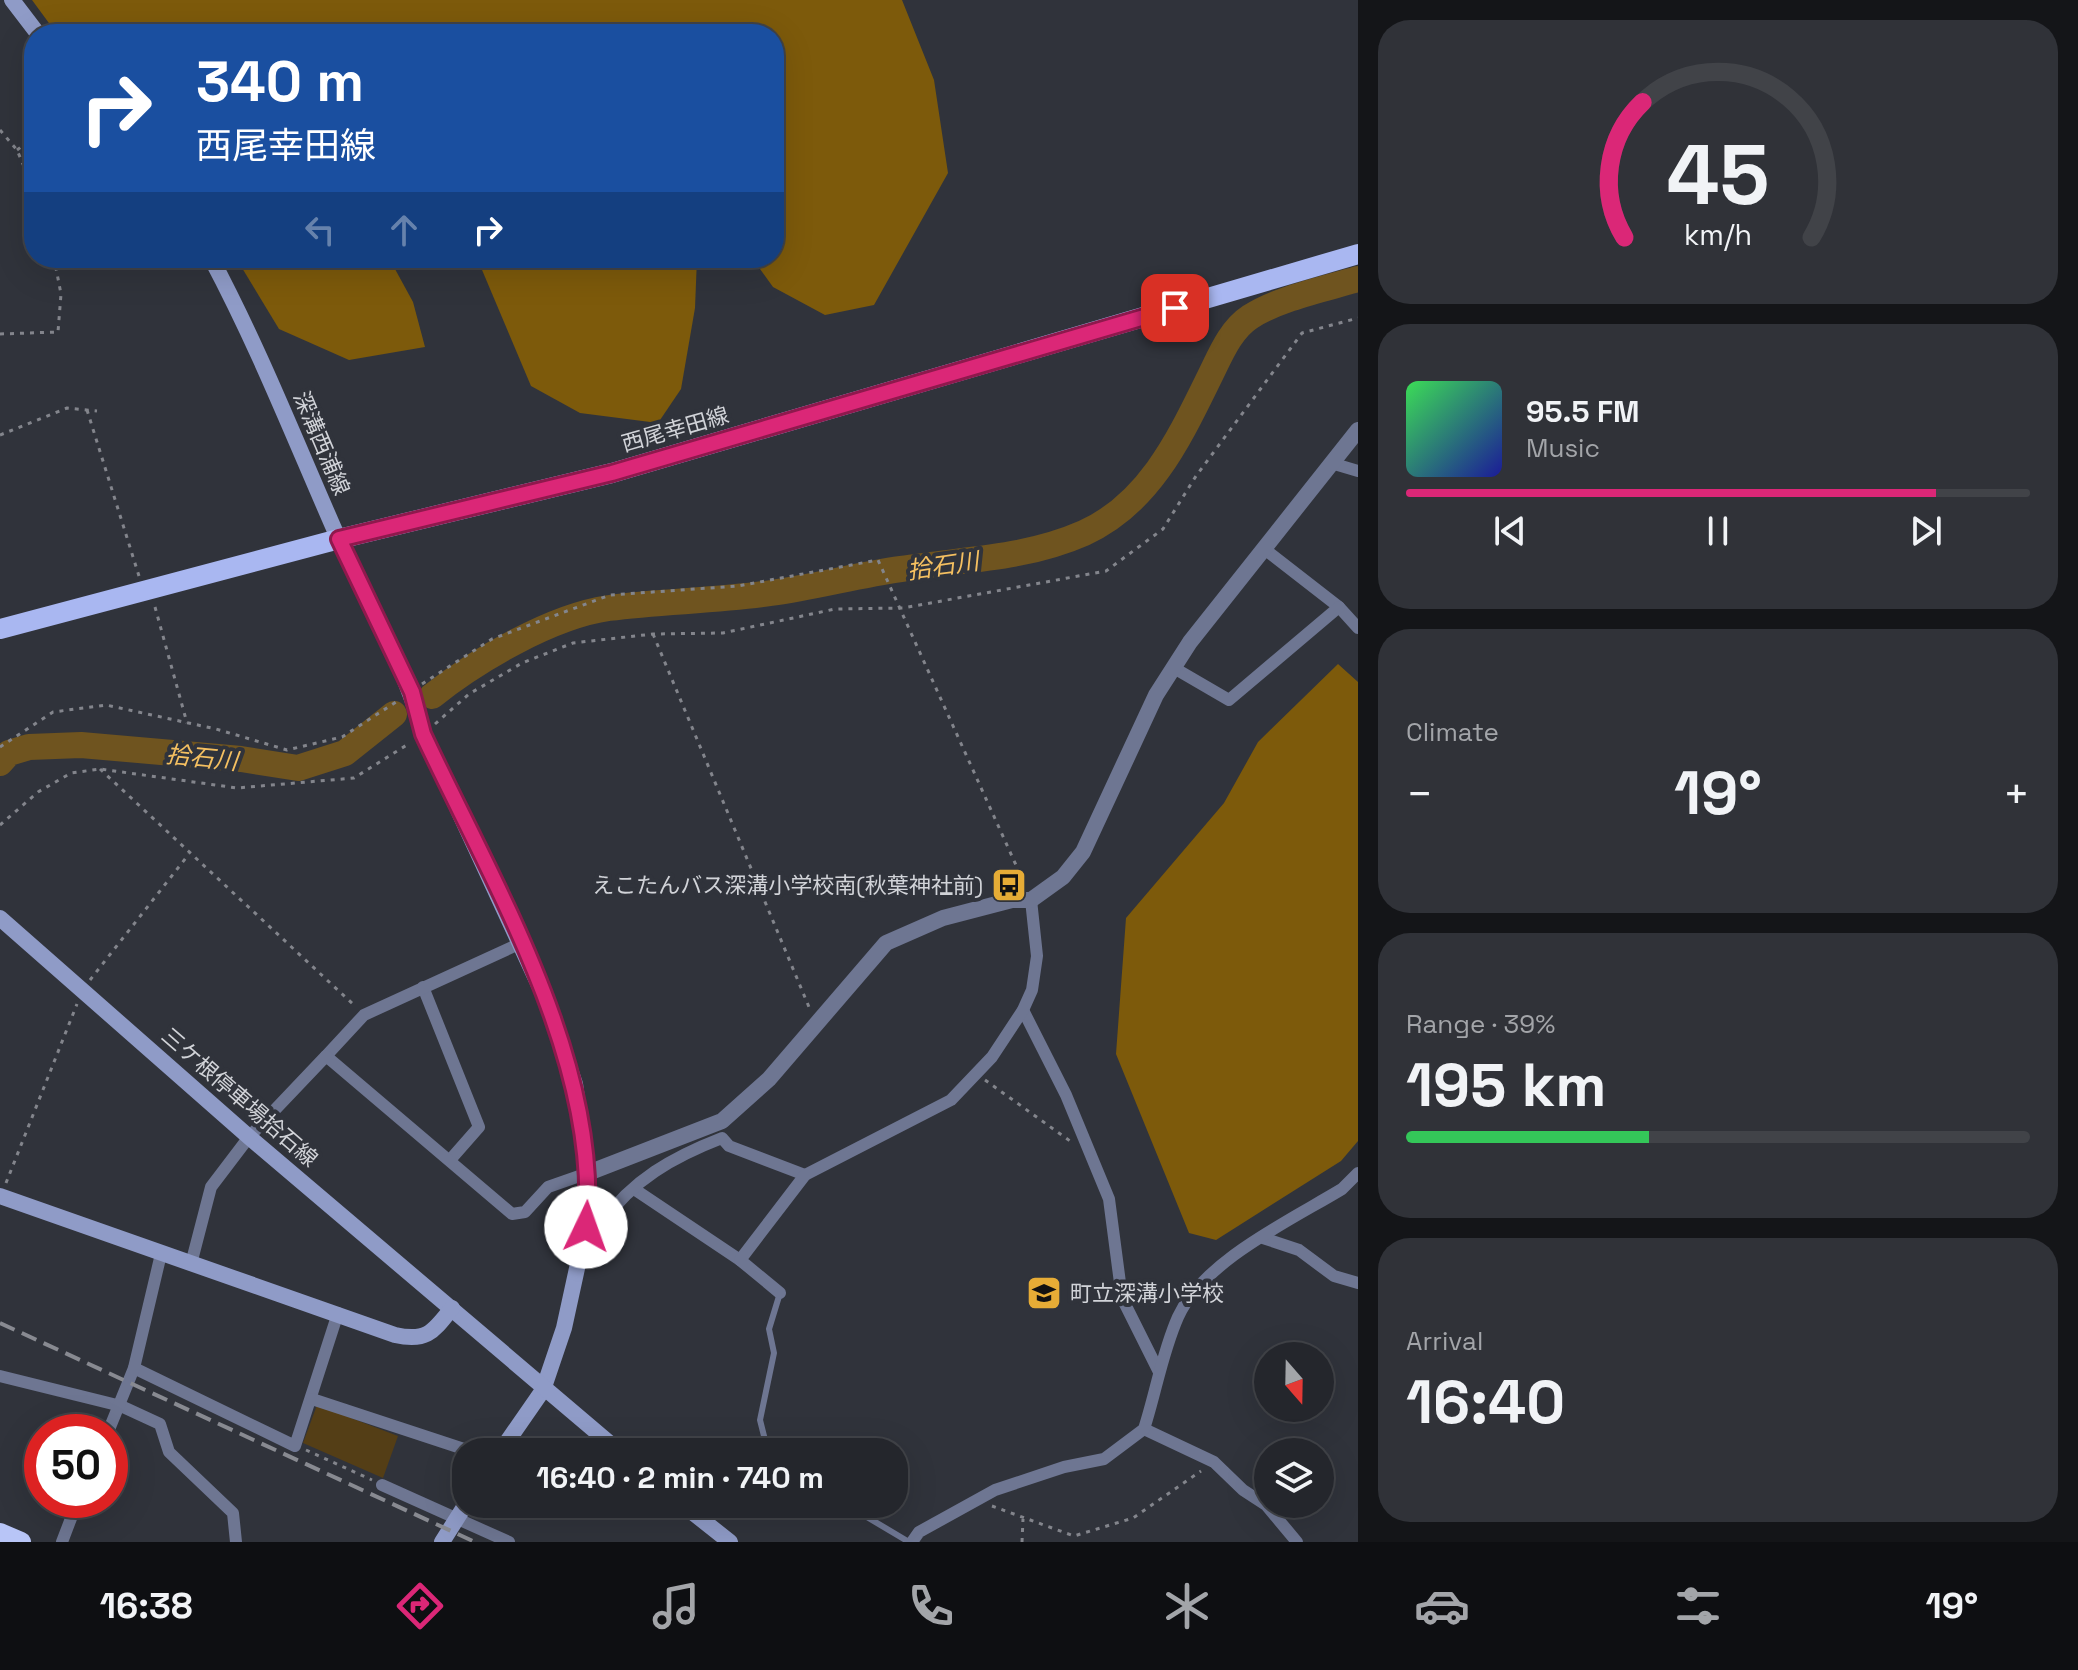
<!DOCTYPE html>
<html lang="en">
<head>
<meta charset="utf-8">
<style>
	:root { --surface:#24262c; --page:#303238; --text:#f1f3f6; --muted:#a3a5a9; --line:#414348; --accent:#db2777 }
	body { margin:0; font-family:"Space Grotesk","Noto Sans JP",sans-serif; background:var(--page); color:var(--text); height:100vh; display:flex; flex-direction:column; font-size:30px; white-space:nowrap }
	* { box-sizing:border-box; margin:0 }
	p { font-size:26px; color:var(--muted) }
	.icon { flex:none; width:44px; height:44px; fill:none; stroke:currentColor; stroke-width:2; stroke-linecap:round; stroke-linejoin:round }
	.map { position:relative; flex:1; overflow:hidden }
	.side { display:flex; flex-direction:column; gap:20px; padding:20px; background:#141518; width:720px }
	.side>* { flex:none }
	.banner { position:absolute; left:24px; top:24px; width:760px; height:244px; border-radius:32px; box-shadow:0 8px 32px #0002,0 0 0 2px var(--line); background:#1a4fa0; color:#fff; overflow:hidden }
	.needle { width:52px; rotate:160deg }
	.tools { position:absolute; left:1254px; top:1342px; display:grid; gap:16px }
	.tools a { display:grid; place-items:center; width:80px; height:80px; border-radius:50%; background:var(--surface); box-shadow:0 8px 32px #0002,0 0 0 2px var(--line); font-size:40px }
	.speed { position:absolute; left:24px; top:1414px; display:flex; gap:16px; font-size:40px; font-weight:700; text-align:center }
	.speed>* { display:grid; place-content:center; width:104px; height:104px; border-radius:50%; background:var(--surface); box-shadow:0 8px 32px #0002,0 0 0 2px var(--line); line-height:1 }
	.speed .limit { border:12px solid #d22; background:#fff; color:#111 }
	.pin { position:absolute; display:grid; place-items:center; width:68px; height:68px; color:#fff; margin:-34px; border-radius:16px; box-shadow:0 4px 12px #0006 }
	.me { position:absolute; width:88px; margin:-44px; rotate:3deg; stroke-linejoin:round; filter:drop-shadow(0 0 6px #0008) }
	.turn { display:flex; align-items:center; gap:28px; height:168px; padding:0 40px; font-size:36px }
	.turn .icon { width:104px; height:104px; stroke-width:2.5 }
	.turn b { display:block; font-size:56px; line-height:68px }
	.lanes { display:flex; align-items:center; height:76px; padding:0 40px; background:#0003; justify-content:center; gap:40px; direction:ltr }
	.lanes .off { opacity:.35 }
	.big { font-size:60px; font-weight:600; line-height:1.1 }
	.side .widget { flex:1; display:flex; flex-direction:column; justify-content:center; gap:12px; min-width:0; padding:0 28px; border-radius:32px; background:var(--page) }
	.side .dial { align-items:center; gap:0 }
	.dial svg { height:208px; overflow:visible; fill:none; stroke:var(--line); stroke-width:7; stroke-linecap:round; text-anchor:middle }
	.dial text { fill:var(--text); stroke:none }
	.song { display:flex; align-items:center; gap:24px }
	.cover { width:96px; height:96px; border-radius:12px; background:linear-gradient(135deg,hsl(130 70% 55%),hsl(240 70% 35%)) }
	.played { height:8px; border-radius:4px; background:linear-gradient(90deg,var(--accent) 85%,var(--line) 85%) }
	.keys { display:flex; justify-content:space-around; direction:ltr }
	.heat { display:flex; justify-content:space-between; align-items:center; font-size:44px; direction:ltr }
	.charge { height:12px; border-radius:6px; background:linear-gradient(90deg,#34c759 39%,var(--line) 0) }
	.trip { position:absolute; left:452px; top:1438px; width:456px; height:80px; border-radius:32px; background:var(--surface); box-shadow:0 8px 32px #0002,0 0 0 2px var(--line); font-weight:600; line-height:80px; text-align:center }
	.dock { display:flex; height:128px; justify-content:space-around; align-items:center; background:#0e0f12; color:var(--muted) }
	.dock .icon { width:56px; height:56px }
	.dock .on { color:var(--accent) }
	.dock b { font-size:36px; color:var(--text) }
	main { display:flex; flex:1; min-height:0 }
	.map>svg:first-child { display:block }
</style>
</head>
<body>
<main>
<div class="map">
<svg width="1358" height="1542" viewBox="0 0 1358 1542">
	<rect width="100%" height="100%" fill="#30333b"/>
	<polygon fill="#543e16" points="317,1405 398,1436 383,1478 303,1443"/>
	<g fill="#7d5a0b">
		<polygon points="32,0 902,0 934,80 948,173 874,305 825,315 773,287 752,258 774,258 774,34 57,34"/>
		<polygon points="236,258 389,258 413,302 425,347 349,360 279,329"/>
		<polygon points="477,258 697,258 695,308 681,389 658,423 580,413 531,386"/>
		<polygon points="1338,664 1358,682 1358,1141 1341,1161 1216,1240 1189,1233 1116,1054 1126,918 1224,803 1258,742"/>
	</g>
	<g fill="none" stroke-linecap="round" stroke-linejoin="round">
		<g stroke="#6f541f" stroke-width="26">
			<path d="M432 696C477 660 552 616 609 608 662 601 717 601 771 593 815 587 858 575 901 569 964 559 1025 559 1084 533 1150 503 1180 437 1210 376 1220 356 1230 330 1250 317 1280 298 1324 289 1358 279"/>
			<polyline points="0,763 9,753 29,747 81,745 241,759 298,768 345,753 394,714"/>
		</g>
		<g stroke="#83858c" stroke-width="3" stroke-dasharray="4 6" stroke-linecap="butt">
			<polyline points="0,130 17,150 34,190"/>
			<polyline points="17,150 34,137"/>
			<polyline points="0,334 58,332 61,294 54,258"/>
			<polyline points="87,410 139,576"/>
			<polyline points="0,435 67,408 97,411"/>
			<polyline points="155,607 187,723"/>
			<polyline points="653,634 809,1007"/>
			<polyline points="422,684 492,639 610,595 738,586 878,560 1025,885"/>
			<polyline points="435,724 469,694 522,663 573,643 653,634 723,633 835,609 903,608 1106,571 1163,529 1196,476 1302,333 1358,318"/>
			<polyline points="0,747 53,712 106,705 216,729 287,750 342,737 396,702"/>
			<polyline points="100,769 355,1006"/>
			<polyline points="0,825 38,792 71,773 100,769 237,788 354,778 410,743"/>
			<polyline points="90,980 189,854"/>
			<polyline points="985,1080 1070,1141"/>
			<polyline points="6,1183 77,1004"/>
			<polyline points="306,1450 372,1480"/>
			<polyline points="992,1506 1074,1536 1133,1518 1201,1471"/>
			<polyline points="1022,1542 1023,1519"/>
		</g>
		<g stroke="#6e7692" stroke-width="6">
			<polyline points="768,1452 760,1420 774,1353 769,1329 780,1293"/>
			<polyline points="845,1504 909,1542"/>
		</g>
		<g stroke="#6e7692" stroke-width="12">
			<polyline points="1331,463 1358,471"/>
			<polyline points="1263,548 1339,607 1358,628"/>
			<polyline points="1174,668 1229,700 1339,607"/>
			<polyline points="423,987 479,1127 450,1160"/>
			<polyline points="1023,1010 1066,1095 1109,1199 1122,1298 1159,1372"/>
			<polyline points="326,1056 364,1015 521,943"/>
			<polyline points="634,1189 740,1260"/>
			<path d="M586 1227 602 1223C632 1180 673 1157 722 1138L729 1146 805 1175"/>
			<polyline points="1263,1238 1299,1250 1334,1276 1358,1283"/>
			<polyline points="191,1264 211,1187 249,1137 326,1056 512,1214 525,1212 548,1187 588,1173"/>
			<polyline points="780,1293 740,1260 805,1175 951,1100 992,1057 1023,1010 1032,990 1037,956 1031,900"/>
			<polyline points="134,1368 295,1446 338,1313"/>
			<polyline points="0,1376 121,1406 160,1424 169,1452 233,1513 236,1542"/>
			<polyline points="312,1399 473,1452"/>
			<polyline points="1144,1429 1214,1462 1243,1490 1266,1505 1297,1542"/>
			<polyline points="108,1432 134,1368 161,1254"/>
			<polyline points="382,1485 509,1542"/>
			<polyline points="62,1542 78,1500"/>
			<path d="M912 1542 919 1532 995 1490 1064 1467 1104 1459 1144 1429C1156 1392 1162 1353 1178 1317 1203 1261 1291 1220 1342 1189L1358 1173"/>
		</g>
		<polyline stroke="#6e7692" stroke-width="16" points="588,1173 722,1121 769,1079 886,943 943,918 1012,900 1031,900 1063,877 1083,852 1156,695 1190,642 1358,430"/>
		<g stroke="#8f9bc7" stroke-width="16">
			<polyline points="12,0 38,34"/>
			<path d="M211 258C260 350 297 445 339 540 368 605 405 666 423 734L549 1007 575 1084 588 1173 586 1227 564 1328 543 1390 500 1452"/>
			<polyline points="0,918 249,1137 620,1452"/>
			<path d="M0 1196 395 1335C427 1342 433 1332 452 1308"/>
			<polyline points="682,1504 730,1542"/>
			<polyline points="442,1542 466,1504"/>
		</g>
		<polyline stroke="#a9b7f1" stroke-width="20" points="0,629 339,539 612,473 1358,254"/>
		<polyline stroke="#b8c5f7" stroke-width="20" points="0,1533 21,1542"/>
		<polyline stroke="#888a91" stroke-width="4" stroke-dasharray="16 8" stroke-linecap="butt" points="0,1323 475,1542"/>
	</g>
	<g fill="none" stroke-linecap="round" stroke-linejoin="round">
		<g stroke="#8e194d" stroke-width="20">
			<path id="route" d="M586 1227C601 1061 492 882 423 734L412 692 339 539 612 473 1175 308"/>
		</g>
		<use href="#route" stroke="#db2777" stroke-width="14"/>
	</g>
	<defs>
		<g id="bus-square" transform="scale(1.8)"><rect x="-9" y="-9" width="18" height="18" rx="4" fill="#e6ac36" stroke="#30333b"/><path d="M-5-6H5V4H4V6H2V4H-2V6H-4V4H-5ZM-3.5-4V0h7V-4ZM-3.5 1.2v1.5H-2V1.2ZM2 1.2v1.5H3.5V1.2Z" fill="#111"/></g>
		<g id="school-square" transform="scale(1.8)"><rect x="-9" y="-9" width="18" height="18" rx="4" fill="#e6ac36" stroke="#30333b"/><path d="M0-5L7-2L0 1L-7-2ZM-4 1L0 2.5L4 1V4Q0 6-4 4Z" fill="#111"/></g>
	</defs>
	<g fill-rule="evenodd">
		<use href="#bus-square" x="1009" y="885"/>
		<use href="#school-square" x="1044" y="1293"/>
	</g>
	<g text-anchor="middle" stroke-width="8" stroke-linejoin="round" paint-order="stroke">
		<g font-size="22" fill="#d1d3d8" stroke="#30333b">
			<text transform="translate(675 429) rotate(-16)" y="8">西尾幸田線</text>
			<text transform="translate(322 443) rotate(67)" y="8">深溝西浦線</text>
			<text transform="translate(240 1097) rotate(41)" y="8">三ケ根停車場拾石線</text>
		</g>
		<g font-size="22" fill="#d1d3d8" stroke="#30333b" text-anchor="end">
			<text x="983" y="893">えこたんバス深溝小学校南(秋葉神社前)</text>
			<text x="1070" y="1301" text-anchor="start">町立深溝小学校</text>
		</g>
		<g font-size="24" font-style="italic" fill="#f5c061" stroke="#30333b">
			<text transform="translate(943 566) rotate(-8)" y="8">拾石川</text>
			<text transform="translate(202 758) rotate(6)" y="8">拾石川</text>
		</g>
	</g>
</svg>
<div class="tools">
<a><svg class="needle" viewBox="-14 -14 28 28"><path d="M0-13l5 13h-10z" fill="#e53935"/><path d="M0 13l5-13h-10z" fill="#a3a5a9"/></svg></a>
<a><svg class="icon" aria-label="layers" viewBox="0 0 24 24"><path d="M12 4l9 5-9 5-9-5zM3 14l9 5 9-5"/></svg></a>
</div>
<div class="speed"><div class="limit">50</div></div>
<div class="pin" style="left:1175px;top:308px;background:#d93025"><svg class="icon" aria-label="arrive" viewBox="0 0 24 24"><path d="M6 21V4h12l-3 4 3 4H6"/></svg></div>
<svg class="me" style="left:586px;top:1227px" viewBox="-20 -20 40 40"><circle r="19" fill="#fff"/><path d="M0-13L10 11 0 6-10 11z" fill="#db2777"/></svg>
<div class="trip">16:40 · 2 min · 740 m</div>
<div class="banner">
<div class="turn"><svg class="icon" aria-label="right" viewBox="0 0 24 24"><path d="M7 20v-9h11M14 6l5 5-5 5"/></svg><div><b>340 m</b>西尾幸田線</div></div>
<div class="lanes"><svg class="icon off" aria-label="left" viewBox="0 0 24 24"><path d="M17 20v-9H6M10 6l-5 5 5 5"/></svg><svg class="icon off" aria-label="ahead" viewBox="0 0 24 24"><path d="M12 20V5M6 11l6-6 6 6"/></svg><svg class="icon" aria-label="right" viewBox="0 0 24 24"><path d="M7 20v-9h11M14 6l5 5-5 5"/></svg></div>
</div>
</div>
<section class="side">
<div class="widget dial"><svg viewBox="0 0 100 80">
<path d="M14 69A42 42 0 1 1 86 69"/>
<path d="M14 69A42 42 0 0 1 21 17" stroke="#db2777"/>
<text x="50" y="56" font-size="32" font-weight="700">45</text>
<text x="50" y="72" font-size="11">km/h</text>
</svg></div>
<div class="widget">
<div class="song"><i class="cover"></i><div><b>95.5 FM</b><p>Music</p></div></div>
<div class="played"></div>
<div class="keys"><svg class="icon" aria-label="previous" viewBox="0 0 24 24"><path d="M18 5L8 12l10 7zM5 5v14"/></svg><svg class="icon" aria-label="pause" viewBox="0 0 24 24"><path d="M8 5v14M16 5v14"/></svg><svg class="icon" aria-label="next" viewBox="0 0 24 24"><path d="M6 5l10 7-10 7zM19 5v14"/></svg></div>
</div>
<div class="widget"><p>Climate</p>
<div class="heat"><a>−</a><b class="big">19°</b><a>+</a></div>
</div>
<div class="widget"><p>Range · 39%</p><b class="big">195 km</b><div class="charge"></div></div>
<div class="widget"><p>Arrival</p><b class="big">16:40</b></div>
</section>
</main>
<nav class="dock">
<b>16:38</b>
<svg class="icon on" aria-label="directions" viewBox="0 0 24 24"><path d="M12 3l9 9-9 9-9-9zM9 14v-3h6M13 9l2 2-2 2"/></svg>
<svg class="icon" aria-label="music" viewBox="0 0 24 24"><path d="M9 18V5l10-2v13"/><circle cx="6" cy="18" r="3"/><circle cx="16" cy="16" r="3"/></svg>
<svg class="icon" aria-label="phone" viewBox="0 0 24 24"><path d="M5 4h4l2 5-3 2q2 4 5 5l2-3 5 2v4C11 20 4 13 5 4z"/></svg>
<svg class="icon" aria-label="climate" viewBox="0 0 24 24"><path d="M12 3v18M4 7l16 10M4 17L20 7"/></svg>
<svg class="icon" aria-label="car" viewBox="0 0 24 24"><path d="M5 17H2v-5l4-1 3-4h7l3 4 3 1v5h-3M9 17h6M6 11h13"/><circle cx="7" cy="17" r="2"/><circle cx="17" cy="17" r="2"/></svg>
<svg class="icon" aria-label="filters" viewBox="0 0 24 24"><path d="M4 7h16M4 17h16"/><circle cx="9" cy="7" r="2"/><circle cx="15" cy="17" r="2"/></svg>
<b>19°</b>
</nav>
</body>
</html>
